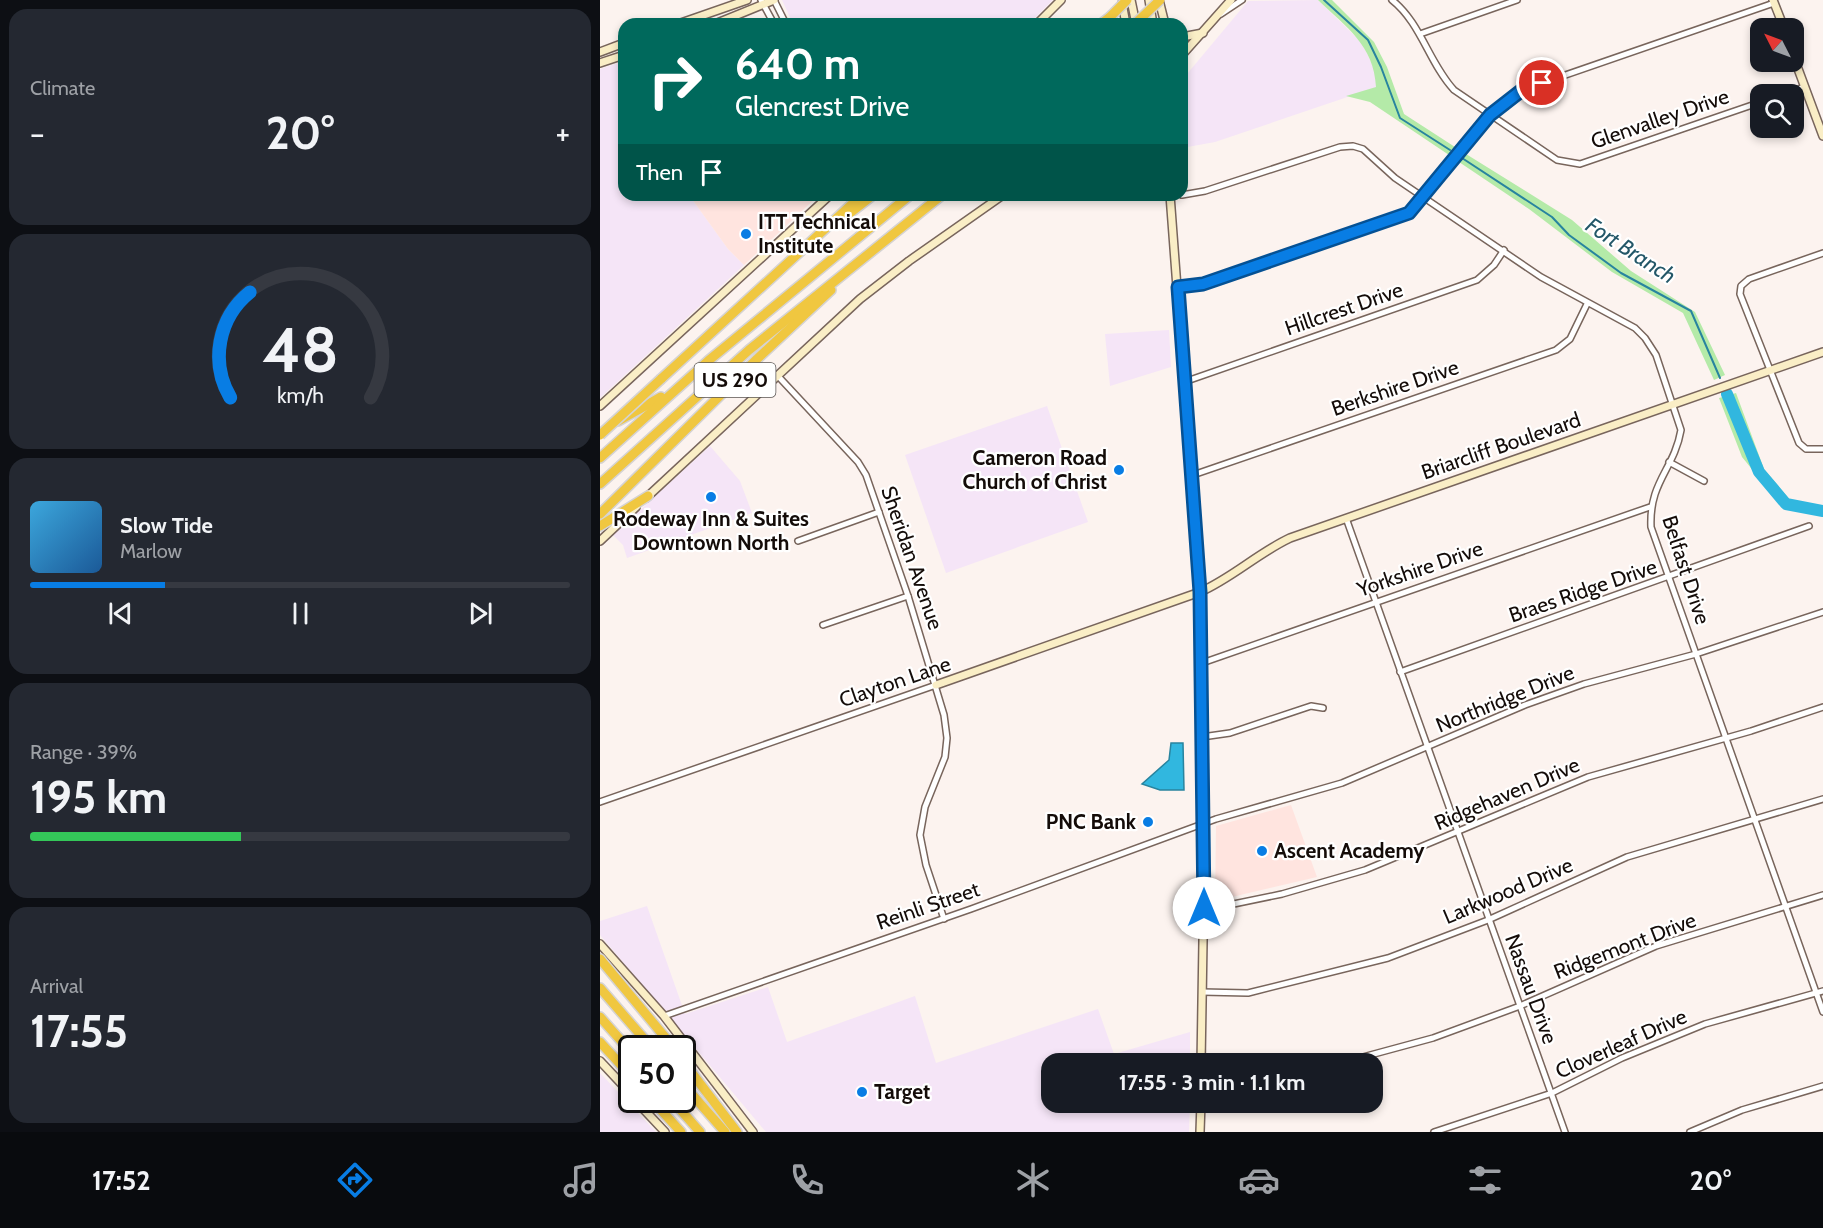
<!DOCTYPE html>
<html lang="en">
<head>
<meta charset="utf-8">
<style>
	:root { --surface:#171b24; --page:#242831; --text:#f1f3f6; --muted:#9ea1a6; --line:#363941; --accent:#087de4 }
	body { margin:0; font-family:Cabin,sans-serif; background:var(--page); color:var(--text); height:100vh; display:flex; flex-direction:column; font-size:22px; white-space:nowrap }
	* { box-sizing:border-box; margin:0 }
	p { font-size:20px; color:var(--muted) }
	.icon { flex:none; width:33px; height:33px; fill:none; stroke:currentColor; stroke-width:2; stroke-linecap:round; stroke-linejoin:round }
	.map { position:relative; flex:1; overflow:hidden }
	.panel { display:flex; flex-direction:column; gap:9px; padding:9px; background:#0d0f14; width:600px }
	.panel>* { flex:none }
	.banner { position:absolute; left:18px; top:18px; width:570px; height:183px; border-radius:18px; box-shadow:0 3px 9px #0003; background:#00695c; color:#fff; overflow:hidden }
	.needle { width:39px; rotate:312deg }
	.tools { position:absolute; left:1150px; top:18px; display:grid; gap:12px }
	.tools a { display:grid; place-items:center; width:54px; height:54px; border-radius:12px; background:var(--surface); box-shadow:0 3px 9px #0003; font-size:30px }
	.speed { position:absolute; left:18px; top:1035px; display:flex; gap:12px; font-size:30px; font-weight:700; text-align:center }
	.speed>* { display:grid; place-content:center; width:78px; height:78px; border-radius:50%; background:var(--surface); box-shadow:0 3px 9px #0003; line-height:1 }
	.speed .limit { border:3px solid #111; border-radius:9px; background:#fff; color:#111 }
	.pin { position:absolute; display:grid; place-items:center; width:51px; height:51px; color:#fff; margin:-26px; border:3px solid #fff; border-radius:50%; box-shadow:0 2px 6px #0007 }
	.me { position:absolute; width:66px; margin:-33px; rotate:0deg; stroke-linejoin:round; filter:drop-shadow(0 0 4px #0008) }
	.turn { display:flex; align-items:center; gap:21px; height:126px; padding:0 18px; font-size:27px }
	.turn .icon { width:78px; height:78px; stroke-width:2.5 }
	.turn b { display:block; font-size:42px; line-height:51px }
	.then { display:flex; align-items:center; height:57px; padding:0 18px; background:#0003; gap:12px; font-size:22px }
	.big { font-size:45px; font-weight:700; line-height:1.1 }
	.panel .tile { flex:1; display:flex; flex-direction:column; justify-content:center; gap:9px; min-width:0; padding:0 21px; border-radius:18px; background:var(--page) }
	.panel .dial { align-items:center; gap:0 }
	.dial svg { height:156px; overflow:visible; fill:none; stroke:var(--line); stroke-width:7; stroke-linecap:round; text-anchor:middle }
	.dial text { fill:var(--text); stroke:none }
	.song { display:flex; align-items:center; gap:18px }
	.cover { width:72px; height:72px; border-radius:9px; background:linear-gradient(135deg,hsl(200 70% 55%),hsl(210 70% 35%)) }
	.played { height:6px; border-radius:3px; background:linear-gradient(90deg,var(--accent) 25%,var(--line) 25%) }
	.keys { display:flex; justify-content:space-around; direction:ltr }
	.heat { display:flex; justify-content:space-between; align-items:center; font-size:33px; direction:ltr }
	.charge { height:9px; border-radius:4px; background:linear-gradient(90deg,#34c759 39%,var(--line) 0) }
	.trip { position:absolute; left:441px; top:1053px; width:342px; height:60px; border-radius:18px; background:var(--surface); box-shadow:0 3px 9px #0003; font-weight:700; line-height:60px; text-align:center }
	.tab-bar { display:flex; height:96px; justify-content:space-around; align-items:center; background:#090b0e; color:var(--muted) }
	.tab-bar .icon { width:42px; height:42px }
	.tab-bar .current { color:var(--accent) }
	.tab-bar b { font-size:27px; color:var(--text) }
	main { display:flex; flex:1; min-height:0 }
	.map>svg:first-child { display:block }
</style>
</head>
<body>
<main>
<section class="panel">
<div class="tile"><p>Climate</p>
<div class="heat"><a>−</a><b class="big">20°</b><a>+</a></div>
</div>
<div class="tile dial"><svg viewBox="0 0 100 80">
<path d="M14 69A42 42 0 1 1 86 69"/>
<path d="M14 69A42 42 0 0 1 24 15" stroke="#087de4"/>
<text x="50" y="56" font-size="32" font-weight="700">48</text>
<text x="50" y="72" font-size="11">km/h</text>
</svg></div>
<div class="tile">
<div class="song"><i class="cover"></i><div><b>Slow Tide</b><p>Marlow</p></div></div>
<div class="played"></div>
<div class="keys"><svg class="icon" aria-label="previous" viewBox="0 0 24 24"><path d="M18 5L8 12l10 7zM5 5v14"/></svg><svg class="icon" aria-label="pause" viewBox="0 0 24 24"><path d="M8 5v14M16 5v14"/></svg><svg class="icon" aria-label="next" viewBox="0 0 24 24"><path d="M6 5l10 7-10 7zM19 5v14"/></svg></div>
</div>
<div class="tile"><p>Range · 39%</p><b class="big">195 km</b><div class="charge"></div></div>
<div class="tile"><p>Arrival</p><b class="big">17:55</b></div>
</section>
<div class="map">
<svg width="1223" height="1132" viewBox="0 0 1223 1132">
	<rect width="100%" height="100%" fill="#fcf3ef"/>
	<g fill="#f5e5f7">
		<polygon points="182,0 453,0 429,24 193,24"/>
		<polygon points="718,0 762,43 775,70 777,87 615,142 582,148 582,80 648,1"/>
		<polygon points="24,61 24,195 89,195 128,249 144,265 0,398 0,69"/>
		<polygon points="569,330 571,367 510,386 505,334"/>
		<polygon points="447,406 488,522 346,573 305,455"/>
		<polygon points="110,446 140,481 152,513 27,558 23,545 13,535"/>
		<polygon points="47,906 85,1014 168,987 187,1042 315,996 336,1063 498,1009 514,1054 590,1032 590,1063 452,1064 452,1102 590,1103 589,1132 166,1132 0,935 0,921"/>
		<polygon points="0,1073 56,1132 0,1132"/>
	</g>
	<g fill="#ffe4df">
		<polygon points="89,195 219,195 144,265 128,249"/>
		<polygon points="691,805 717,877 615,901 616,826"/>
	</g>
	<g fill="#b4eaa8">
		<path d="M718 0H732L774 42 787 67 804 114 855 147 849 155 770 102 746 96 776 87C774 45 746 27 718 0Z"/>
		<polygon points="866,154 972,220 1031,271 1095,312 1125,375 1114,380 1083,313 1012,272 929,209 859,162"/>
		<polygon points="1136,393 1164,469 1190,500 1223,506 1223,516 1181,505 1142,457 1119,398"/>
	</g>
	<polygon fill="#31b7df" stroke="#28849f" stroke-width="1.5" points="571,743 583,743 584,790 560,790 542,784 569,760"/>
	<g fill="none" stroke-linecap="round" stroke-linejoin="round">
		<g stroke="#28849f" stroke-width="2">
			<polyline points="724,0 768,40 781,67 800,118 850,150"/>
			<polyline points="862,158 952,217 969,235 1021,273 1091,311 1120,378"/>
		</g>
		<polyline stroke="#31b7df" stroke-width="12" points="1127,394 1159,472 1186,504 1223,511"/>
		<g stroke="#78655c" stroke-width="8">
			<g id="street">
				<polyline points="161,0 174,24"/>
				<polyline points="174,0 186,24"/>
				<path d="M792 0C821 23 829 63 854 90L957 160 980 164 1161 102"/>
				<polyline points="621,14 642,0"/>
				<polyline points="820,34 917,0"/>
				<polyline points="1183,94 1205,87"/>
				<path d="M582 195 605 191 740 147 753 146 763 149 795 178 941 277 1035 328 1045 338 1056 355 1081 430C1074 470 1049 481 1051 527L1223 1012"/>
				<polyline points="1223,253 1149,279 1141,286 1140,294 1199,443 1206,449 1223,449"/>
				<polyline points="577,287 603,284 796,219 809,213 817,203 890,115 922,90 1174,3"/>
				<polyline points="177,375 258,462 266,475 308,596 344,715 347,738 345,757 325,807 320,835 326,865 344,919"/>
				<polyline points="584,382 877,280 894,265 904,250"/>
				<polyline points="1069,462 1104,481"/>
				<polyline points="590,476 956,350 970,339 987,304"/>
				<polyline points="746,518 965,1132"/>
				<polyline points="198,541 279,512"/>
				<polyline points="223,625 308,596"/>
				<polyline points="602,663 1050,507"/>
				<polyline points="800,672 1209,526"/>
				<polyline points="602,737 630,733 711,706 723,708"/>
				<polyline points="0,802 336,685"/>
				<polyline points="604,907 619,907 682,894 765,870 988,777 1151,731 1223,707"/>
				<polyline points="602,992 648,993 788,958 888,920 1027,857 1223,799"/>
				<polyline points="64,1016 371,909 616,819 742,783 925,705 984,684 1096,654 1223,612"/>
				<polyline points="737,1064 833,1038 920,1006 1056,946 1223,895"/>
				<polyline points="834,1132 952,1093 1022,1058 1105,1024 1223,991"/>
				<polyline points="1090,1132 1142,1110 1223,1086"/>
			</g>
		</g>
		<g stroke="#78655c" stroke-width="10">
			<g id="secondary">
				<polyline points="531,0 536,24"/>
				<polyline points="549,0 553,24"/>
				<polyline points="559,0 565,24"/>
				<polyline points="1173,0 1184,28"/>
				<polyline points="522,3 526,24"/>
				<polyline points="78,24 147,0"/>
				<polyline points="115,24 174,0"/>
				<polyline points="437,24 461,0"/>
				<polyline points="582,37 603,33"/>
				<polyline points="0,52 24,43"/>
				<polyline points="582,55 631,0"/>
				<polyline points="1194,58 1223,136"/>
				<polyline points="0,63 24,55"/>
				<polyline points="570,195 600,592 604,880 601,1064"/>
				<polyline points="0,406 230,195"/>
				<polyline points="46,498 260,299 309,261 403,195"/>
				<polyline points="0,541 36,507"/>
				<path d="M336 685 600 592C632 578 658 553 690 538L1223 352"/>
				<polyline points="0,944 64,1016 153,1132"/>
				<polyline points="0,1061 32,1095"/>
				<polyline points="35,1100 65,1132"/>
				<polyline points="600,1132 601,1102"/>
			</g>
		</g>
		<g stroke="#d5d3d3" stroke-width="12">
			<g id="highway">
				<polyline points="501,24 510,17"/>
				<polyline points="250,213 273,195"/>
				<polyline points="61,379 262,195"/>
				<polyline points="18,421 61,397"/>
				<polyline points="0,458 108,361 310,195"/>
				<polyline points="0,484 149,350 342,195"/>
				<polyline points="0,514 157,359 231,290"/>
				<polyline points="0,526 48,496"/>
				<polyline points="0,959 74,1048"/>
				<polyline points="0,988 52,1048"/>
				<polyline points="0,1017 32,1053"/>
				<polyline points="0,1042 32,1077"/>
				<polyline points="82,1060 137,1132"/>
				<polyline points="82,1083 125,1132"/>
				<polyline points="52,1100 81,1132"/>
				<polyline points="72,1100 100,1132"/>
			</g>
		</g>
		<use href="#street" stroke="#fff" stroke-width="5"/>
		<use href="#secondary" stroke="#faeec6" stroke-width="7"/>
		<use href="#highway" stroke="#f0c740" stroke-width="9"/>
		<g stroke="#d5d3d3" stroke-width="12" stroke-linecap="butt">
			<g id="highway-bridge">
				<polyline points="510,17 527,0"/>
				<polyline points="535,24 560,0"/>
				<polyline points="0,435 61,379"/>
			</g>
		</g>
		<use href="#highway-bridge" stroke="#f0c740" stroke-width="9"/>
	</g>
	<g fill="none" stroke-linecap="round" stroke-linejoin="round">
		<g stroke="#055194" stroke-width="15">
			<polyline id="route" points="604,908 600,592 578,287 603,284 809,213 890,115 922,90 942,83"/>
		</g>
		<use href="#route" stroke="#087de4" stroke-width="10"/>
	</g>
	<g fill="#087de4" stroke="#fff" stroke-width="2">
		<circle cx="146" cy="234" r="6"/>
		<circle cx="519" cy="470" r="6"/>
		<circle cx="111" cy="497" r="6"/>
		<circle cx="548" cy="822" r="6"/>
		<circle cx="662" cy="851" r="6"/>
		<circle cx="262" cy="1092" r="6"/>
	</g>
	<g text-anchor="middle" stroke-width="4.5" stroke-linejoin="round" paint-order="stroke">
		<rect fill="#fff" stroke="#5a5553" stroke-width="1.5" x="94.5" y="363" width="81" height="34" rx="4.5"/>
		<g font-size="20" font-weight="bold" fill="#140c09">
			<text x="135" y="387">US 290</text>
		</g>
		<g font-size="21" fill="#140c09" stroke="#fff">
			<text transform="translate(1060 119) rotate(-19)" y="7">Glenvalley Drive</text>
			<text transform="translate(744 309) rotate(-19)" y="7">Hillcrest Drive</text>
			<text transform="translate(795 388) rotate(-19)" y="7">Berkshire Drive</text>
			<text transform="translate(901 446) rotate(-19)" y="7">Briarcliff Boulevard</text>
			<text transform="translate(312 558) rotate(71)" y="7">Sheridan Avenue</text>
			<text transform="translate(820 569) rotate(-19)" y="7">Yorkshire Drive</text>
			<text transform="translate(1086 570) rotate(72)" y="7">Belfast Drive</text>
			<text transform="translate(983 591) rotate(-19)" y="7">Braes Ridge Drive</text>
			<text transform="translate(295 682) rotate(-19)" y="7">Clayton Lane</text>
			<text transform="translate(905 699) rotate(-22)" y="7">Northridge Drive</text>
			<text transform="translate(907 794) rotate(-23)" y="7">Ridgehaven Drive</text>
			<text transform="translate(908 891) rotate(-23)" y="7">Larkwood Drive</text>
			<text transform="translate(328 906) rotate(-19)" y="7">Reinli Street</text>
			<text transform="translate(1025 946) rotate(-21)" y="7">Ridgemont Drive</text>
			<text transform="translate(931 989) rotate(70)" y="7">Nassau Drive</text>
			<text transform="translate(1021 1044) rotate(-24)" y="7">Cloverleaf Drive</text>
		</g>
		<g font-size="21" font-weight="bold" fill="#140c09" stroke="#fff" text-anchor="start">
			<text x="158" y="229">ITT Technical<tspan x="158" dy="24">Institute</tspan></text>
			<text x="507" y="465" text-anchor="end">Cameron Road<tspan x="507" dy="24">Church of Christ</tspan></text>
			<text x="111" y="526" text-anchor="middle">Rodeway Inn &amp; Suites<tspan x="111" dy="24">Downtown North</tspan></text>
			<text x="536" y="829" text-anchor="end">PNC Bank</text>
			<text x="674" y="858">Ascent Academy</text>
			<text x="274" y="1099">Target</text>
		</g>
		<g font-size="22" font-style="italic" fill="#235768" stroke="#fff">
			<text transform="translate(1031 250) rotate(33)" y="8">Fort Branch</text>
		</g>
	</g>
</svg>
<div class="tools">
<a><svg class="needle" viewBox="-14 -14 28 28"><path d="M0-13l5 13h-10z" fill="#e53935"/><path d="M0 13l5-13h-10z" fill="#9ea1a6"/></svg></a>
<a><svg class="icon" aria-label="search" viewBox="0 0 24 24"><circle cx="10" cy="10" r="6"/><path d="M15 15l6 6"/></svg></a>
</div>
<div class="speed"><div class="limit">50</div></div>
<div class="pin" style="left:942px;top:83px;background:#d93025"><svg class="icon" aria-label="arrive" viewBox="0 0 24 24"><path d="M6 21V4h12l-3 4 3 4H6"/></svg></div>
<svg class="me" style="left:604px;top:908px" viewBox="-20 -20 40 40"><circle r="19" fill="#fff"/><path d="M0-13L10 11 0 6-10 11z" fill="#087de4"/></svg>
<div class="trip">17:55 · 3 min · 1.1 km</div>
<div class="banner">
<div class="turn"><svg class="icon" aria-label="right" viewBox="0 0 24 24"><path d="M7 20v-9h11M14 6l5 5-5 5"/></svg><div><b>640 m</b>Glencrest Drive</div></div>
<div class="then">Then<svg class="icon" aria-label="arrive" viewBox="0 0 24 24"><path d="M6 21V4h12l-3 4 3 4H6"/></svg></div>
</div>
</div>
</main>
<nav class="tab-bar">
<b>17:52</b>
<svg class="icon current" aria-label="directions" viewBox="0 0 24 24"><path d="M12 3l9 9-9 9-9-9zM9 14v-3h6M13 9l2 2-2 2"/></svg>
<svg class="icon" aria-label="music" viewBox="0 0 24 24"><path d="M9 18V5l10-2v13"/><circle cx="6" cy="18" r="3"/><circle cx="16" cy="16" r="3"/></svg>
<svg class="icon" aria-label="phone" viewBox="0 0 24 24"><path d="M5 4h4l2 5-3 2q2 4 5 5l2-3 5 2v4C11 20 4 13 5 4z"/></svg>
<svg class="icon" aria-label="climate" viewBox="0 0 24 24"><path d="M12 3v18M4 7l16 10M4 17L20 7"/></svg>
<svg class="icon" aria-label="car" viewBox="0 0 24 24"><path d="M5 17H2v-5l4-1 3-4h7l3 4 3 1v5h-3M9 17h6M6 11h13"/><circle cx="7" cy="17" r="2"/><circle cx="17" cy="17" r="2"/></svg>
<svg class="icon" aria-label="filters" viewBox="0 0 24 24"><path d="M4 7h16M4 17h16"/><circle cx="9" cy="7" r="2"/><circle cx="15" cy="17" r="2"/></svg>
<b>20°</b>
</nav>
</body>
</html>
